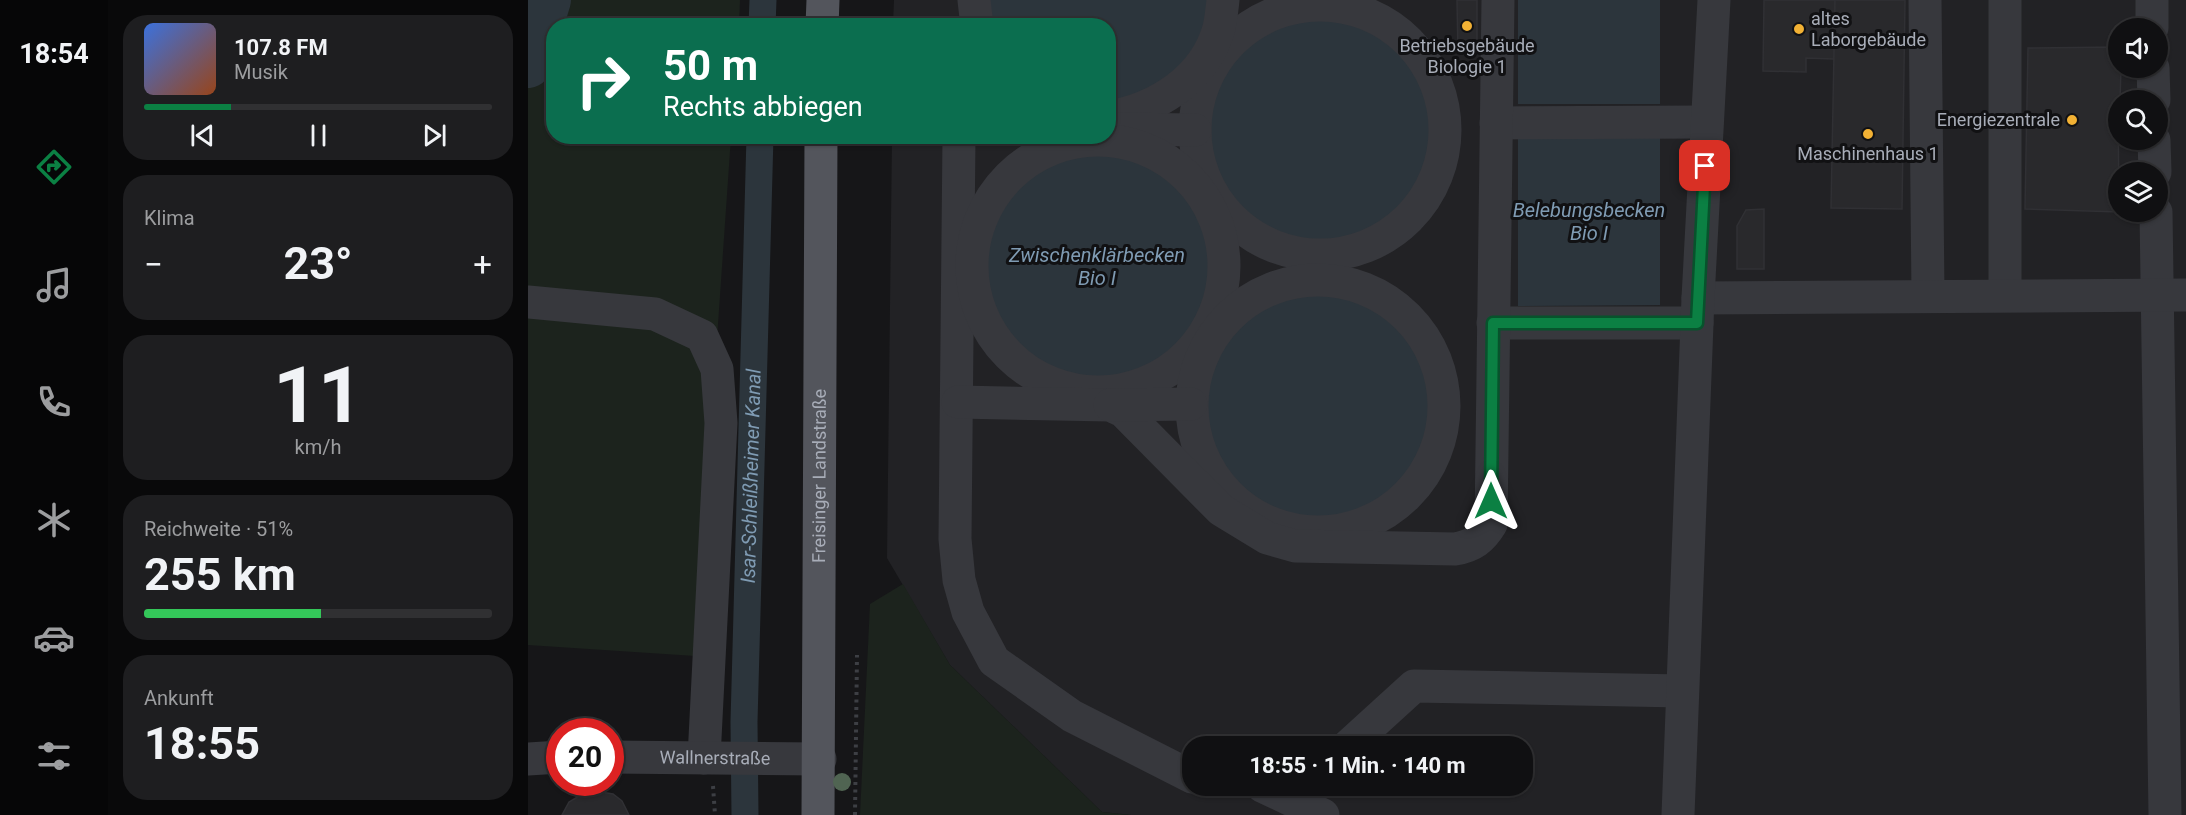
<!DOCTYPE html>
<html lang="de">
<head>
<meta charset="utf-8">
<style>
	:root { --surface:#101012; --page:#1e1e20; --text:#f1f3f6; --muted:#9c9d9f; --line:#303032; --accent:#0b8043 }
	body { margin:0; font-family:Roboto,sans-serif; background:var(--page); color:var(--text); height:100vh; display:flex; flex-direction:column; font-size:22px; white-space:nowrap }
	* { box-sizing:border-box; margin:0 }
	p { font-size:20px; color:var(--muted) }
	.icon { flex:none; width:33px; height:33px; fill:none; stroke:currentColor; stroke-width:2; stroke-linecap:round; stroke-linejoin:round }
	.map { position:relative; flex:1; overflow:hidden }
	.sheet { display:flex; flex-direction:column; gap:15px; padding:15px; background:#09090a; width:420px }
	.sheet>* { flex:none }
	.guide { position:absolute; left:18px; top:18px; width:570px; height:126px; border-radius:24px; box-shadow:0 2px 4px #0004,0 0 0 2px var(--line); background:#0b6e4f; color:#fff; overflow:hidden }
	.buttons { position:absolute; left:1580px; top:18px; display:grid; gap:12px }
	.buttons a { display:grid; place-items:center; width:60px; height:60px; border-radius:50%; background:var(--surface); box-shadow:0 2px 4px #0004,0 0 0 2px var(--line); font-size:30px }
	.speed { position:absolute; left:18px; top:718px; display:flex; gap:12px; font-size:30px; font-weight:700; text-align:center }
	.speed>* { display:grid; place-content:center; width:78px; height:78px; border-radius:50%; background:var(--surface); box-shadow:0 2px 4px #0004,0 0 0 2px var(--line); line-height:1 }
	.speed .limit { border:9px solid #d22; background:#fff; color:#111 }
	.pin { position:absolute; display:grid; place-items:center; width:51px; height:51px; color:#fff; margin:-26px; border-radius:12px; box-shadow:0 3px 9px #0006 }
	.me { position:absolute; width:66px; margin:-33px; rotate:0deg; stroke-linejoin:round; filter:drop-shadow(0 0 4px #0008) }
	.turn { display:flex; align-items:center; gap:21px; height:126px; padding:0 18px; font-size:27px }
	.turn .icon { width:78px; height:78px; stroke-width:2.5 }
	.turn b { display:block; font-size:42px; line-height:51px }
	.big { font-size:45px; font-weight:700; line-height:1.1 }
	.sheet .widget { flex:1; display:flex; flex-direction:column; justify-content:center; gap:9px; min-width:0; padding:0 21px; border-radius:24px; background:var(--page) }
	.sheet .dial { align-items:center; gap:0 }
	.dial b { font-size:78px; line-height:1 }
	.song { display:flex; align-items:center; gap:18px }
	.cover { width:72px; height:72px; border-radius:9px; background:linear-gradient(135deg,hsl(220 70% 55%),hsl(20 70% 35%)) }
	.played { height:6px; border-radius:3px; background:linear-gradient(90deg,var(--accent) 25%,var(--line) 25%) }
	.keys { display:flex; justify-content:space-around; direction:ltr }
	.heat { display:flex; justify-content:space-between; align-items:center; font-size:33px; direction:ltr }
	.charge { height:9px; border-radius:4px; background:linear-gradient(90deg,#34c759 51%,var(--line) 0) }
	.trip { position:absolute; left:654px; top:736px; width:351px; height:60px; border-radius:24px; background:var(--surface); box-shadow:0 2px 4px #0004,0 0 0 2px var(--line); font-weight:700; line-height:60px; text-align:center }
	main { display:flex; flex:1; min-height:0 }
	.tabs { display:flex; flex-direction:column; width:108px; justify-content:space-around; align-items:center; background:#060607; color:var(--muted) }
	.tabs .icon { width:42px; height:42px }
	.tabs .current { color:var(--accent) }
	.tabs b { font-size:27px; color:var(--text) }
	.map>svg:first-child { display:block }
</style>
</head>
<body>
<main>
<nav class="tabs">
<b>18:54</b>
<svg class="icon current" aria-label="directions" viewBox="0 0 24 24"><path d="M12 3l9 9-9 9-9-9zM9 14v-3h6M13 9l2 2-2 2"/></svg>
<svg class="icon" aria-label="music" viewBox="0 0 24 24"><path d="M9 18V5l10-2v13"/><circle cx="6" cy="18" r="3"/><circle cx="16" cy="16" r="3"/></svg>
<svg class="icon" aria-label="phone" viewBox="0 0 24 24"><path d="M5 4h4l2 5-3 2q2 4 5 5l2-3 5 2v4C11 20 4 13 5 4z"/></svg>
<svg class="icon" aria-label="climate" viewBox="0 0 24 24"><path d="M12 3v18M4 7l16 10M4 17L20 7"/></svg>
<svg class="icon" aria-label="car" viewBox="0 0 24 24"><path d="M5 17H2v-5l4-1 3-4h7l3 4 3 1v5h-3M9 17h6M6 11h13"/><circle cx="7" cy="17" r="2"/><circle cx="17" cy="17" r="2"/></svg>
<svg class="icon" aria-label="filters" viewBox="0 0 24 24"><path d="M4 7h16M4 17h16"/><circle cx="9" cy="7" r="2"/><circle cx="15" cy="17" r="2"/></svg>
</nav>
<section class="sheet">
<div class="widget">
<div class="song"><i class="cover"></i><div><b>107.8 FM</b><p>Musik</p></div></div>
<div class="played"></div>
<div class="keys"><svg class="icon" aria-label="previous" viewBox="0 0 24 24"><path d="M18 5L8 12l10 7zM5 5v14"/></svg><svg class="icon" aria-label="pause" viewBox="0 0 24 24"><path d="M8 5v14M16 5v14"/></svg><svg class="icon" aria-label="next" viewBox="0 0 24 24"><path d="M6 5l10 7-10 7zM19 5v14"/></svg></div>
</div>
<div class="widget"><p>Klima</p>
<div class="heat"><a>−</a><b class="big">23°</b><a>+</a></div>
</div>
<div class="widget dial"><b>11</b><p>km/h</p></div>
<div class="widget"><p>Reichweite · 51%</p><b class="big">255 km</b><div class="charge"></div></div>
<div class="widget"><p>Ankunft</p><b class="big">18:55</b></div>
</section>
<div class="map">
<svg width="1658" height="815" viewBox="0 0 1658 815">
	<rect width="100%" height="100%" fill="#161618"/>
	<path fill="#222225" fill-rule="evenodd" d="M366 0H1658V815H603L574 812 422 665 359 558 364 137 580 136V26L365 25ZM1590 28H1629V68H1590ZM1590 100H1629V140H1590ZM1590 172H1629V212H1590ZM664 747H994V786H664Z"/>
	<g fill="#1c231d">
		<polygon points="0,0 212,0 211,25 26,26 26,136 203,137 167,656 0,645"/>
		<polygon points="375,584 422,665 574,812 603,815 332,815 342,604"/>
	</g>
	<g fill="#2c353c">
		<polygon points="452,0 689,0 688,18 644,87 581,110 580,26 456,25"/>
		<rect x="990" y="0" width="142" height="104"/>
		<circle cx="793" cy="132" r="119"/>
		<polygon points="990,137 1132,137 1132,305 990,306"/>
		<circle cx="569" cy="266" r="119"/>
		<circle cx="793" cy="407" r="119"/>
	</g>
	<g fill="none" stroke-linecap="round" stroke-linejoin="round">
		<g stroke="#2c353c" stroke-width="27">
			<polyline points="234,26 235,0"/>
			<path id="s1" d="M217 815 216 722 232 136"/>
		</g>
		<polyline stroke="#2c353c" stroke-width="46" points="0,65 20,0"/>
	</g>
	<g fill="#29292c" stroke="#303034" stroke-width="1.5">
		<polygon points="929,0 949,0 949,52 930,53"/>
		<polygon points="1236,0 1307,0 1306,59 1278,58 1278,72 1235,71"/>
		<polygon points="1307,0 1377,0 1374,209 1303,208"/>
		<polygon points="1590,47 1590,68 1593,68 1592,100 1590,100 1591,212 1497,209 1500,48"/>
		<polygon points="1236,209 1236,269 1209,269 1209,226 1218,210"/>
		<polygon points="61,790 85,794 94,801 101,815 34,815 41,802"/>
	</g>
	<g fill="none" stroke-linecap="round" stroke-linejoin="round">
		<g stroke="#3d3f44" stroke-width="4" stroke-dasharray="3 4.5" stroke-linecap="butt">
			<polyline points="185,786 187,815"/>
			<polyline points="327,815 329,655"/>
		</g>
		<g stroke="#37383d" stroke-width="33">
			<polyline points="446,0 449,26"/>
			<polyline points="1397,0 1400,295"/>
			<polyline points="1477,0 1477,295"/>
			<polyline points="1624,0 1624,28"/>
			<circle cx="792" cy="130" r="125"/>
			<polyline points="1625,68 1626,100"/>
			<path d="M580 117C629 109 677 79 691 28 693 19 694 9 695 0"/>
			<polyline points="968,123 1179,122"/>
			<polyline points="585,129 667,130"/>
			<polyline points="431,136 427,539 431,580 440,612 466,661 544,716 664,777"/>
			<polyline points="1626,140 1627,172"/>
			<circle cx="570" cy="266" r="126"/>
			<polyline points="1628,212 1637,815"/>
			<circle cx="790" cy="406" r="126"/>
			<polyline points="1170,298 1658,295"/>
			<polyline points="0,302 127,314 174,336 189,369 193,423 176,758"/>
			<polyline points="965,323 1169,323"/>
			<path d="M430 402 582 405 595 411 693 510 739 538 767 546 927 549C945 546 954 539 963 524L970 0"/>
			<polyline points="582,405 663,404"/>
			<polyline points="819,747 886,686 1154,691"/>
			<path id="s2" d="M82 757 292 759"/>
			<polyline points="0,759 32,757"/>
			<polyline points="734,786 795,815"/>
			<polyline points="1150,815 1170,298 1186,0"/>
		</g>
		<g stroke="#53555c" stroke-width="33">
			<polyline points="294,26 295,0"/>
			<path id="s3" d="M290 815 293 136"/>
		</g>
	</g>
	<circle fill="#506452" cx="314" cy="782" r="9"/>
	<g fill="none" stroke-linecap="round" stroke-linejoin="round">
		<g stroke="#07532c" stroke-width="15">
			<polyline id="route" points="963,501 965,323 1169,323 1177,166"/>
		</g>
		<use href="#route" stroke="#0b8043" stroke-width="10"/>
	</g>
	<g fill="#f2b134" stroke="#111113" stroke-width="2">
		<circle cx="939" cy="26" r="6"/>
		<circle cx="1271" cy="29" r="6"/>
		<circle cx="1544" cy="120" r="6"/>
		<circle cx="1340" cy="134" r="6"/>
	</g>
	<g text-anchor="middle" stroke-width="6" stroke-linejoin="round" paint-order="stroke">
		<g font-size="18" fill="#a8adb8" stroke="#111113">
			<text x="1283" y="25" text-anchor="start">altes<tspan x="1283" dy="21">Laborgebäude</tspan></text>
			<text x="939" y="52">Betriebsgebäude<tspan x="939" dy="21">Biologie 1</tspan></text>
			<text x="1532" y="126" text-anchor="end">Energiezentrale</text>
			<text x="1340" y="160">Maschinenhaus 1</text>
		</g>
		<g font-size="18" fill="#a8adb8" stroke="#111113">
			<text dy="6" stroke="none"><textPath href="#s3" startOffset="339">Freisinger Landstraße</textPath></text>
			<text dy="6" stroke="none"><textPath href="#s2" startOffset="105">Wallnerstraße</textPath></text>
		</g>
		<g font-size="20" font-style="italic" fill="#7f9bb3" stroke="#111113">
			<text x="1061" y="217">Belebungsbecken<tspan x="1061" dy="23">Bio I</tspan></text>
			<text x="569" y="262">Zwischenklärbecken<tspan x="569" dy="23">Bio I</tspan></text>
			<text dy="7" stroke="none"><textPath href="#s1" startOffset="339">Isar-Schleißheimer Kanal</textPath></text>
		</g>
	</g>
</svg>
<div class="buttons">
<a><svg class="icon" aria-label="sound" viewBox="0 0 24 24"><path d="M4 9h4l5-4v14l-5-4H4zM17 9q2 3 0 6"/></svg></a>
<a><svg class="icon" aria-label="search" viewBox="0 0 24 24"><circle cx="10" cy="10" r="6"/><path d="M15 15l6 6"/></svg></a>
<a><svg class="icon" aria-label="layers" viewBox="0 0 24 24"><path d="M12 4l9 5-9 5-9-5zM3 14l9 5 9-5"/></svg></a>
</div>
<div class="speed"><div class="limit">20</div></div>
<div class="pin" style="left:1177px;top:166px;background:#d93025"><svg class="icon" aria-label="arrive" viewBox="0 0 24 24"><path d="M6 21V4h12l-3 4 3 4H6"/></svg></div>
<svg class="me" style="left:963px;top:501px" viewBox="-20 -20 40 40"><path d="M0-17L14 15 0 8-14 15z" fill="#0b8043" stroke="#fff" stroke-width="4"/></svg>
<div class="trip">18:55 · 1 Min. · 140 m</div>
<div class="guide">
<div class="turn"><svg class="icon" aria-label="right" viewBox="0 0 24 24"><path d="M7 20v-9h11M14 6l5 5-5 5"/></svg><div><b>50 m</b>Rechts abbiegen</div></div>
</div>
</div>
</main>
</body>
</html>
